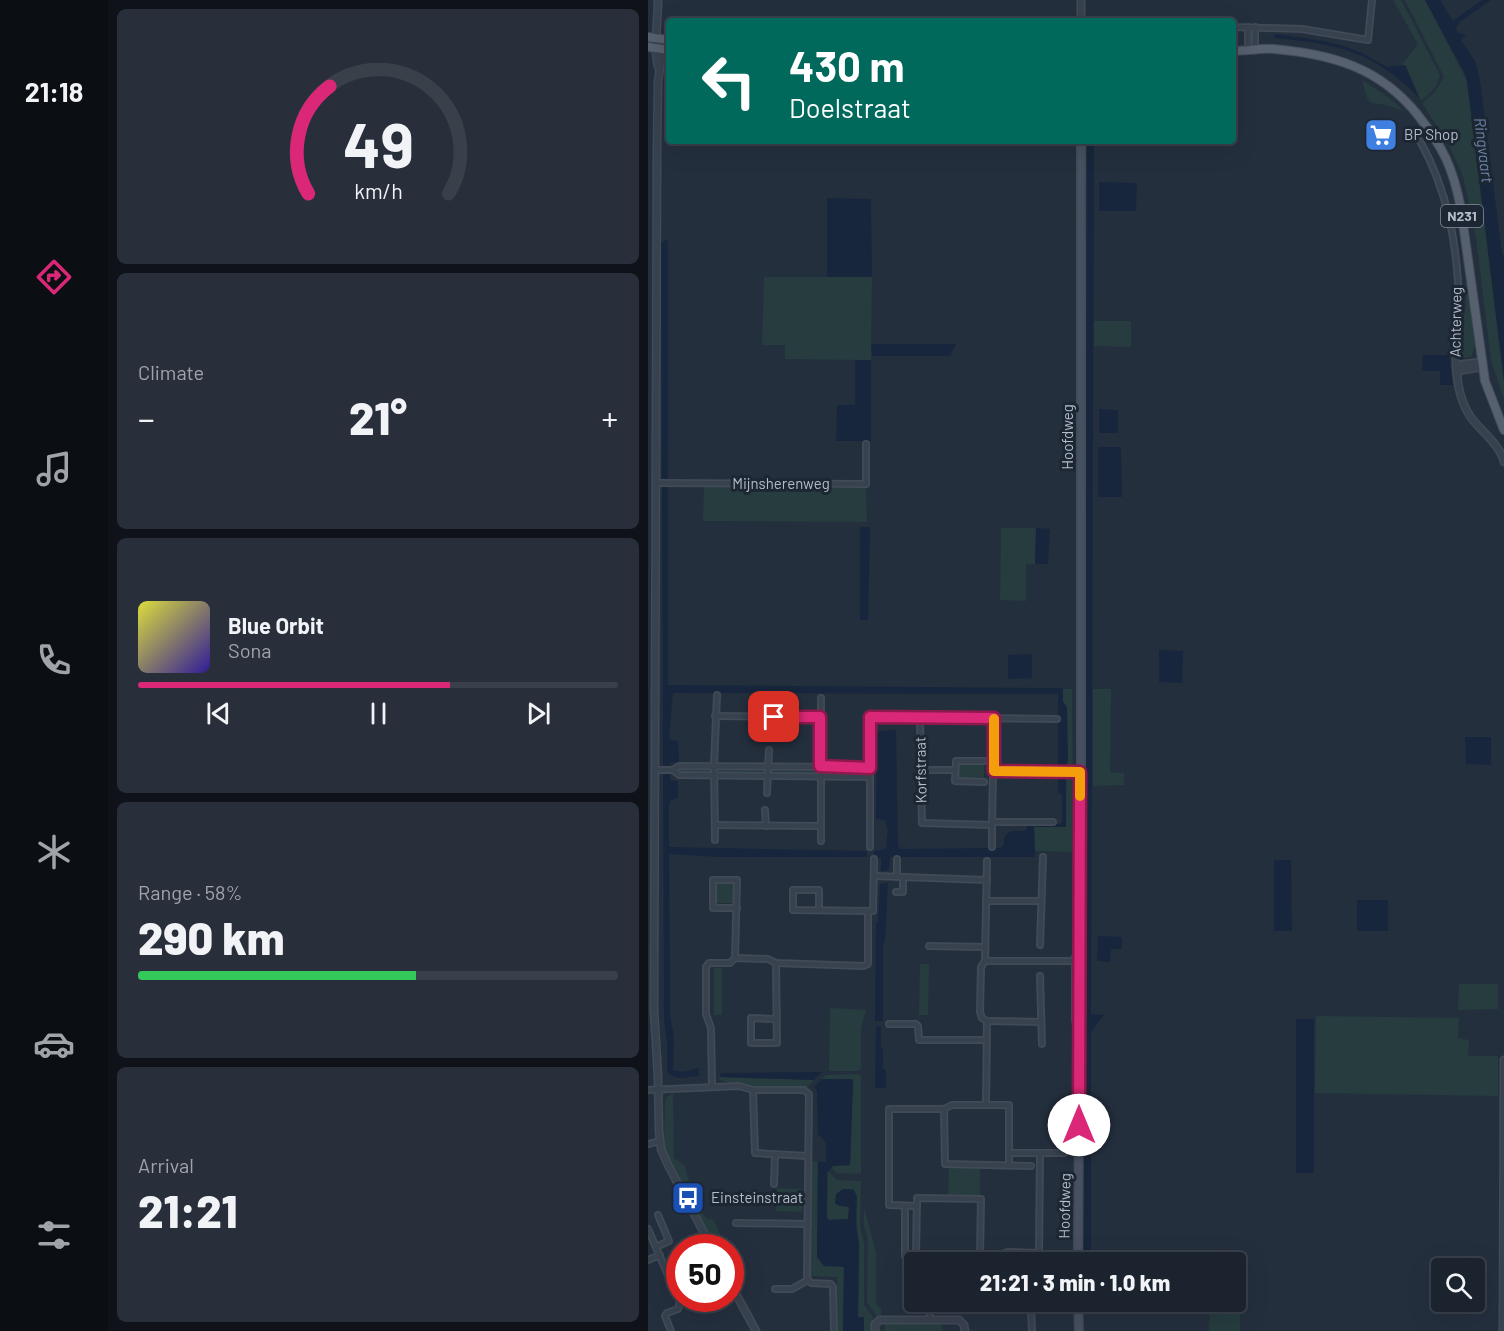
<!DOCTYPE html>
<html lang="en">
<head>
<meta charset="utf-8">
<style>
	:root { --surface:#1b232e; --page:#282f3a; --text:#f1f3f6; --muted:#a0a4aa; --line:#39404a; --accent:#db2777 }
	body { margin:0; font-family:Barlow,sans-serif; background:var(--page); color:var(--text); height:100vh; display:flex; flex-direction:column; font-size:22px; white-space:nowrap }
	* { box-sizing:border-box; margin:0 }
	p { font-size:20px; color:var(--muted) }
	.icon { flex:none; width:33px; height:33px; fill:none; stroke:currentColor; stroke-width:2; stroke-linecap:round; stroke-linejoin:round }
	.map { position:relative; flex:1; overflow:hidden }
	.drawer { display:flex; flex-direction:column; gap:9px; padding:9px; background:#0f1319; width:540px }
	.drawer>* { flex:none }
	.banner { position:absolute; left:18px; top:18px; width:570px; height:126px; border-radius:6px; box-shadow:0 6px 24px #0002,0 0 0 2px var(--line); background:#00695c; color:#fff; overflow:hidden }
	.fabs { position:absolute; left:783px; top:1258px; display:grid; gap:12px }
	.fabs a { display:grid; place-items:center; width:54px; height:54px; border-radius:6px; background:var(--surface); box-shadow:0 6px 24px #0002,0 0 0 2px var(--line); font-size:30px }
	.speed { position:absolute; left:18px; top:1234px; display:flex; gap:12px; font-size:30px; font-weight:700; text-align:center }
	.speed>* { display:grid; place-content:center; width:78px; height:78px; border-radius:50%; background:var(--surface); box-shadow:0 6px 24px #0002,0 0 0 2px var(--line); line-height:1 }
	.speed .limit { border:9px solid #d22; background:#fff; color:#111 }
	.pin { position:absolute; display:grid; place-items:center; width:51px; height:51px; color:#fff; margin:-26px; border-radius:12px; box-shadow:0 3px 9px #0006 }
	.me { position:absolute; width:66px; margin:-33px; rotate:0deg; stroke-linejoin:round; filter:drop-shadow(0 0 4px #0008) }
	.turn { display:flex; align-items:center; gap:21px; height:126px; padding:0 24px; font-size:27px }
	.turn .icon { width:78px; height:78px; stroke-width:2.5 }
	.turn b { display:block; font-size:42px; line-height:51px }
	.big { font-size:45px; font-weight:800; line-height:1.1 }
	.drawer .widget { flex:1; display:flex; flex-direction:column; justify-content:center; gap:9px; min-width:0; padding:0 21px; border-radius:9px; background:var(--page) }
	.drawer .dial { align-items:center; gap:0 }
	.dial svg { height:156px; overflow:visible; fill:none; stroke:var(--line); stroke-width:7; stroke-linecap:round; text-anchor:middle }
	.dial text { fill:var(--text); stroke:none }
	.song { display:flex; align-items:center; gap:18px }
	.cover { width:72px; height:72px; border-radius:9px; background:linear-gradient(135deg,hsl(60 70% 55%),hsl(250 70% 35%)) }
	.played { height:6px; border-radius:3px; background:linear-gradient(90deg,var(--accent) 65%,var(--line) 65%) }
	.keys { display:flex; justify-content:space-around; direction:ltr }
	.heat { display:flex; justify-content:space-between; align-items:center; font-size:33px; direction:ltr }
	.charge { height:9px; border-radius:4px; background:linear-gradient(90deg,#34c759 58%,var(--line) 0) }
	.trip { position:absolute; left:256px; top:1252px; width:342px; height:60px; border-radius:6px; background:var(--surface); box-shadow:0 6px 24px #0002,0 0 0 2px var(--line); font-weight:800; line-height:60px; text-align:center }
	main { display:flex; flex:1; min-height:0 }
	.dock { display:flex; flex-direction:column; width:108px; justify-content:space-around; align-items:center; background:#0b0e12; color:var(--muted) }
	.dock .icon { width:42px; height:42px }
	.dock .selected { color:var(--accent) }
	.dock b { font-size:27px; color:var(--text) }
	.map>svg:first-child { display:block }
</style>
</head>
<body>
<main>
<nav class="dock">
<b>21:18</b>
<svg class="icon selected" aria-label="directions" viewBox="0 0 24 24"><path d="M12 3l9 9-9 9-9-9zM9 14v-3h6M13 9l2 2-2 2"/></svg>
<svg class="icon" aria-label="music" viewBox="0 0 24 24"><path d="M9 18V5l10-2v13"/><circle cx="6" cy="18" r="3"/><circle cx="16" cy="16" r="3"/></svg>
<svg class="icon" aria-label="phone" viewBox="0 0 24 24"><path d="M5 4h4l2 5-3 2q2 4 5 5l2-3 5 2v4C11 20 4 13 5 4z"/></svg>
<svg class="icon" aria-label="climate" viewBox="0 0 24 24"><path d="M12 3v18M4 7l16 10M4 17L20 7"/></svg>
<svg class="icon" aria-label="car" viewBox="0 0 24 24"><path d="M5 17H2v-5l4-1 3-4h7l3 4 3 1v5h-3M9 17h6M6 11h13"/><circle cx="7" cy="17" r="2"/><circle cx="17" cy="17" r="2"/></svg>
<svg class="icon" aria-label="filters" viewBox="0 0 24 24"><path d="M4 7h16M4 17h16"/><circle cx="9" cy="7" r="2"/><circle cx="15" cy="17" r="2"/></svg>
</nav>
<section class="drawer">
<div class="widget dial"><svg viewBox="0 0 100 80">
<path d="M14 69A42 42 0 1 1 86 69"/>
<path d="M14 69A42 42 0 0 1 25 14" stroke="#db2777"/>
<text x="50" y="56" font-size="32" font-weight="700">49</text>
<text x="50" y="72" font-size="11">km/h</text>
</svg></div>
<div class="widget"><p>Climate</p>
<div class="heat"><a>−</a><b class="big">21°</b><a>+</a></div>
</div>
<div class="widget">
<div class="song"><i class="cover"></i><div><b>Blue Orbit</b><p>Sona</p></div></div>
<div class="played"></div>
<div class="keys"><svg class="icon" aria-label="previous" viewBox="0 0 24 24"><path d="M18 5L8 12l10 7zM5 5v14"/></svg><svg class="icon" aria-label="pause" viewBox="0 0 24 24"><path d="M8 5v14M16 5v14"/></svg><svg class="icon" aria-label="next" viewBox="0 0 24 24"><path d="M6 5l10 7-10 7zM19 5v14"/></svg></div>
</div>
<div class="widget"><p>Range · 58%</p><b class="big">290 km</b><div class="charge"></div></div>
<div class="widget"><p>Arrival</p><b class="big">21:21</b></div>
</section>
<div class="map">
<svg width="856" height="1331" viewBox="0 0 856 1331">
	<rect width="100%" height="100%" fill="#242f3e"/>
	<g fill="#263c3f">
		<polygon points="745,0 753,0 792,75 788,87 773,101 758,66 753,66 770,44"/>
		<polygon points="757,0 777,0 819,81 856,381 856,400 843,360 828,237 815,176 800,143 774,103 787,92 796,77"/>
		<polygon points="714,80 740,97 756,111 738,105 723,103 719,98"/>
		<polygon points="818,266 827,346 823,357 810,358 809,347 818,306"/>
		<polygon points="116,277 224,277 223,360 137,359 137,345 114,345"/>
		<polygon points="446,321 483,321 483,347 446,346"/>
		<polygon points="56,487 218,488 219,522 55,521"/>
		<polygon points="353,528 388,528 387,564 378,564 378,601 352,600"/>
		<polygon points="415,689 424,689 425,852 387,851 386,827 418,826 419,707 415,702"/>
		<polygon points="445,689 463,689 462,772 476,773 476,785 445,786"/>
		<rect x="309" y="764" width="27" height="15"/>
		<polygon points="31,768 216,769 216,774 31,772"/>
		<polygon points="87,883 87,903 67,903 68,884"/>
		<polygon points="272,964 281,964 280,1015 271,1015"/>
		<rect x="66" y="968" width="8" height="47"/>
		<polygon points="811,984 850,984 850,1009 810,1010"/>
		<polygon points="182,1008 218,1010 213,1029 213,1069 210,1071 181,1071"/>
		<polygon points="668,1016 811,1018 810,1038 821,1040 820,1056 850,1056 850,1096 667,1093"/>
		<polygon points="210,1074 213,1076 213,1174 189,1173 183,1168 185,1166 202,1165 205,1081 203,1079 174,1079 178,1075"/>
		<path d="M72 1077 166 1080 160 1087H102C92 1083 79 1085 70 1078Z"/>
		<polygon points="25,1093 26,1158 37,1166 47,1204 58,1218 66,1220 72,1234 70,1248 67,1248 20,1159 16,1144 17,1104 18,1098"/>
		<polygon points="163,1161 170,1162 169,1257 176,1266 196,1266 195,1331 190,1331 189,1277 164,1276 161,1274"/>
		<polygon points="301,1168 332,1168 332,1196 300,1196"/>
		<polygon points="180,1171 189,1180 213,1181 212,1225 216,1243 216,1305 225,1317 224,1331 216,1331 216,1318 210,1317 211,1244 205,1189 196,1189 191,1206 201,1207 200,1219 181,1220 179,1218"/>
		<polygon points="129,1188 155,1189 154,1212 128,1211"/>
		<polygon points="216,1208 228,1252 228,1304 233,1309 233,1317 229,1317 219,1302 220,1240 216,1227"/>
		<polygon points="588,1271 593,1271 592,1331 561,1331 562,1302 588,1302"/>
		<rect x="237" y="1324" width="57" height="7"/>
	</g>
	<g fill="#17263c">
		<polygon points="777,0 792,0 805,21 834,0 843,0 812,22 808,28 810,33 818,35 813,40 827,61 832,80 854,254 856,255 856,381 819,81 816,72"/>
		<path d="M629 34 675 41 696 46 716 54 739 67 757 65 771 98C728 52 687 43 626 38L625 36Z"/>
		<polygon points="439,141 446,141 443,1014 456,1015 443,1032 443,1263 436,1263"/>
		<polygon points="451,182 489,183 488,211 451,211"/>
		<polygon points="179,198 223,199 224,277 179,277"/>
		<path d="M18 240 20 241V685L415 688V702L419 707 420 760 418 767V827H386L387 857H242L241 870 233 871V858H226V851L238 849 240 830 237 820 228 819 229 733 232 731 248 730 250 845 252 849 352 848 355 846 357 836 363 831H377L380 825 412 824 414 822V795L410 792V694L25 693 21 737 23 740 30 741 31 762 22 763V780L30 781V798L23 800 21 804V847L219 851V857H70L21 854 22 1015 26 1037 25 1070 35 1072 51 1068V1076C40 1077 26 1081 19 1072V1041L16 1021 13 243Z"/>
		<polygon points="223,344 308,344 302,356 224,356"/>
		<polygon points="775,355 801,355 805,385 792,385 792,371 774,371"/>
		<polygon points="207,360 223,360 223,441 188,441 189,405 207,405"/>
		<polygon points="451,409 470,410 470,433 451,433"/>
		<polygon points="450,447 473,447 474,497 450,497"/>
		<polygon points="212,527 222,527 220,620 212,620"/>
		<polygon points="388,528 402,529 400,564 387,564"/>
		<polygon points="511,650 535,651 534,683 511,682"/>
		<polygon points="384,654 384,678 360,679 360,655"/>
		<polygon points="817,737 843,737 843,765 818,764"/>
		<polygon points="626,860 643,860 644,931 626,931"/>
		<polygon points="240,883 237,941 235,945 235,1021 227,1021 228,923 230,922 232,884"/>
		<rect x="709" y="900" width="31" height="31"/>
		<polygon points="450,936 474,937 474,949 463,949 462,962 449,961"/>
		<rect x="648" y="1019" width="18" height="154"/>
		<polygon points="233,1026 233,1047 235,1049 235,1069 238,1070 238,1088 227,1088 228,1027"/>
		<polygon points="174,1072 166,1080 72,1077 73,1073"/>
		<polygon points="174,1079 204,1079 205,1081 202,1165 185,1166 179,1173 179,1218 182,1220 200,1219 201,1207 189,1205 187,1203 188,1194 195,1189 206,1190 209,1196 208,1227 211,1244 210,1317 216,1317 216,1331 195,1331 196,1267 176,1266 169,1257 170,1162 178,1162 178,1143 170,1134 169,1091 166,1087"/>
	</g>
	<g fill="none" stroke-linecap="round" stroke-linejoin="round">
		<g stroke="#414a57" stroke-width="8">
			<g id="minor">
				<polyline points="585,27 654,29 720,40 724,0"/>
				<polyline points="600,51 600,27"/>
				<polyline points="607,51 607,27"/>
				<path d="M772 141C800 191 809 244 811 301 812 323 805 343 808 365"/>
				<polyline points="8,483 218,484 218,444"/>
				<polyline points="67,716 172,717"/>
				<polyline points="119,717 119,732"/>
				<polyline points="272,718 274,823 344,825 344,847"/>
				<polyline points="7,770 25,770"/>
				<polyline points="272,770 306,770"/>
				<polyline points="346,771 432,772"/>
				<polyline points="222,777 31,775 25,770 31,766 222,767"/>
				<polyline points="336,782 307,781 308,761 336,761"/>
				<polyline points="119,793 121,750"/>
				<polyline points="117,810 118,826"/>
				<polyline points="345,822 405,822"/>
				<polyline points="67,825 173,826"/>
				<polyline points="344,825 346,718"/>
				<polyline points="67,840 66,765 69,695"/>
				<polyline points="173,841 173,698"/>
				<polyline points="222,847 222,717 409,719"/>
				<polyline points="226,876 339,880"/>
				<polyline points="249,877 249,859"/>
				<polyline points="248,892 255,892 255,877"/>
				<polyline points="338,901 392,901"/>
				<polyline points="171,910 171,890 145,890 145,910 220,911"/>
				<polyline points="392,945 395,857"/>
				<polyline points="281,946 337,947"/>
				<polyline points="87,958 89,880 65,880 65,908 89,908"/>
				<polyline points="337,961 430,961"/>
				<polyline points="128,963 129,1043 103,1043 103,1018 128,1019"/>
				<polyline points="392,976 394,1044"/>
				<polyline points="339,1021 392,1022"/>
				<polyline points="241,1024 268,1024 270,1026 271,1040 338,1040"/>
				<polyline points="64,1087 63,1028 58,1014 58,967 61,963 82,963 87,958 120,959 128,963 215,966 220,964 220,911 225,911 226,859"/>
				<polyline points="0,1090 91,1086 105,1090 156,1090 161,1094 159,1275 160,1280 163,1283 183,1284 185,1287 186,1331"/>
				<polyline points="105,1090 107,1153 160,1156"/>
				<polyline points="338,1105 339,1021 334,1018 332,1012 333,967 337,961 339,861"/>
				<polyline points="296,1109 297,1164 383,1166"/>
				<polyline points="0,1144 12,1141"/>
				<polyline points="361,1153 416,1153"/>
				<polyline points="392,1153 391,1253 394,1263"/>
				<polyline points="126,1184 127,1155"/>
				<polyline points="257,1206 257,1256 282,1257 282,1263"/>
				<polyline points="269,1206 241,1205 241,1109 296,1109 304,1105 361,1105 361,1165"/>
				<polyline points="88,1223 160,1224"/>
				<polyline points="0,1229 32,1303 30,1309 19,1313 17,1316 23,1331"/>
				<polyline points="8,1247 21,1241 10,1215"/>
				<polyline points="268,1257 269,1198 272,1198 333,1199 332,1257"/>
				<polyline points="282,1257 345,1257 360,1252 391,1253"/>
				<polyline points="0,1260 12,1255"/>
				<polyline points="127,1289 144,1289 160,1280"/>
				<polyline points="46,1299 47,1302"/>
				<polyline points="351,1302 351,1309 383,1310 384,1331"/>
				<polyline points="282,1319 282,1302"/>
			</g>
		</g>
		<g stroke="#414a57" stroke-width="9">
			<g id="tertiary">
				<path d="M10 0C10 19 5 54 11 69"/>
				<polyline points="433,0 433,21"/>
				<polyline points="10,39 15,49 10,81 9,152 6,1011 10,1076 11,1131 13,1149 20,1165 64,1248"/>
				<path d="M834 362 808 365C809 383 812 401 822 416 832 431 852 444 856 462"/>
				<polyline points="809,371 834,367"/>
				<polyline points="82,1283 108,1331"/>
				<polyline points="227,1331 227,1324 232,1320 311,1320 316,1325 317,1331"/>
				<polyline points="855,1331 856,1060"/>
			</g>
		</g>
		<g stroke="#414a57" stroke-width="10">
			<g id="secondary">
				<polyline points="428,957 428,1021"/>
				<polyline points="430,1263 433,761 433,141"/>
				<polyline points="430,1302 431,1331"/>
			</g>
		</g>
		<g stroke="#414a57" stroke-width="10">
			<g id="primary">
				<polyline points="0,37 21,40"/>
				<polyline points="0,47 21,50"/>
				<path d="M585 51C599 51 613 48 626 49 684 54 732 68 769 114 795 147 805 167 813 209L837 381 856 430"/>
			</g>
		</g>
		<use href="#minor" stroke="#38414e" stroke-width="4.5"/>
		<use href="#tertiary" stroke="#38414e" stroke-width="6"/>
		<use href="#secondary" stroke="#465061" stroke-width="7"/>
		<use href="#primary" stroke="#56606e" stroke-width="8"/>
	</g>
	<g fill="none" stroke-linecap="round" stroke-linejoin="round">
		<g stroke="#8e194d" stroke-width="15">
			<polyline id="route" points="126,717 172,717 172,766 222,768 222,717 346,718 346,771 432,772 431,1125"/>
		</g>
		<use href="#route" stroke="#db2777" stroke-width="10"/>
		<polyline stroke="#f59e0b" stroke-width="10" points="346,719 346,771 432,772 432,796"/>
	</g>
	<defs>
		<g id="supermarket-square" transform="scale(1.725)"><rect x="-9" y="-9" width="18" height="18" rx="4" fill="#3f7fe0" stroke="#1d2633"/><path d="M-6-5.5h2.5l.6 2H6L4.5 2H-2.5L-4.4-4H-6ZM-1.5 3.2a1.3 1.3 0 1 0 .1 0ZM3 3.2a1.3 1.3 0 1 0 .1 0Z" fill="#fff"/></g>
		<g id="bus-square" transform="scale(1.725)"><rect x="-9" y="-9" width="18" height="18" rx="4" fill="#1a4fb4" stroke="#1d2633"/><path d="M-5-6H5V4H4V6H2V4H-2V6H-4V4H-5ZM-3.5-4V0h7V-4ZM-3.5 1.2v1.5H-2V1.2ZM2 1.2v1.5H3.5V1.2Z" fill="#fff"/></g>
	</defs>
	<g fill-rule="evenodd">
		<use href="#supermarket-square" x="733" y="135"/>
		<use href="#bus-square" x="40" y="1198"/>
	</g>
	<g text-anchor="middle" stroke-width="6" stroke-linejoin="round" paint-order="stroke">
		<rect fill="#1d2633" stroke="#878f9c" stroke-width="1.5" x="793" y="205" width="42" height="22" rx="4.5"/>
		<g font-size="14" font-weight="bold" fill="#b4bcc9">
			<text x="814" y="221">N231</text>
		</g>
		<g font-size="15" fill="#b4bcc9" stroke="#1d2633" text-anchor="start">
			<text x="756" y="140">BP Shop</text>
			<text x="63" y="1203">Einsteinstraat</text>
		</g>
		<g font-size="15" fill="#b4bcc9" stroke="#1d2633">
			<text transform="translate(808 322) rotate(-89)" y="5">Achterweg</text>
			<text transform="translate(420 437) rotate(-90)" y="5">Hoofdweg</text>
			<text x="133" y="489">Mijnsherenweg</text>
			<text transform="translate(273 770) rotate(-91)" y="5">Korfstraat</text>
			<text transform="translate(417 1206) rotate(-89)" y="5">Hoofdweg</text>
		</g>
		<g font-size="16" font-style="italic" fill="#6d86a8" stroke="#1d2633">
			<text transform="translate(836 150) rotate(83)" y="6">Ringvaart</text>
		</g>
	</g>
</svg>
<div class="fabs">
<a><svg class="icon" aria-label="search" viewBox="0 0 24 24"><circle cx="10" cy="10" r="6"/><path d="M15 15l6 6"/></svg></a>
</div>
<div class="speed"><div class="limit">50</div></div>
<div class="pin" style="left:126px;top:717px;background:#d93025"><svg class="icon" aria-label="arrive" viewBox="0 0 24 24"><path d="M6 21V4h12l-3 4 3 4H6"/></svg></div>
<svg class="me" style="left:431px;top:1125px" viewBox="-20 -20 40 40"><circle r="19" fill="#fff"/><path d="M0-13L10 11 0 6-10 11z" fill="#db2777"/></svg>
<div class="trip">21:21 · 3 min · 1.0 km</div>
<div class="banner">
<div class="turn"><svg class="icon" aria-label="left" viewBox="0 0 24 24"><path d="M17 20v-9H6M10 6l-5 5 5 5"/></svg><div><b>430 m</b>Doelstraat</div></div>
</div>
</div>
</main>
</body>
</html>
